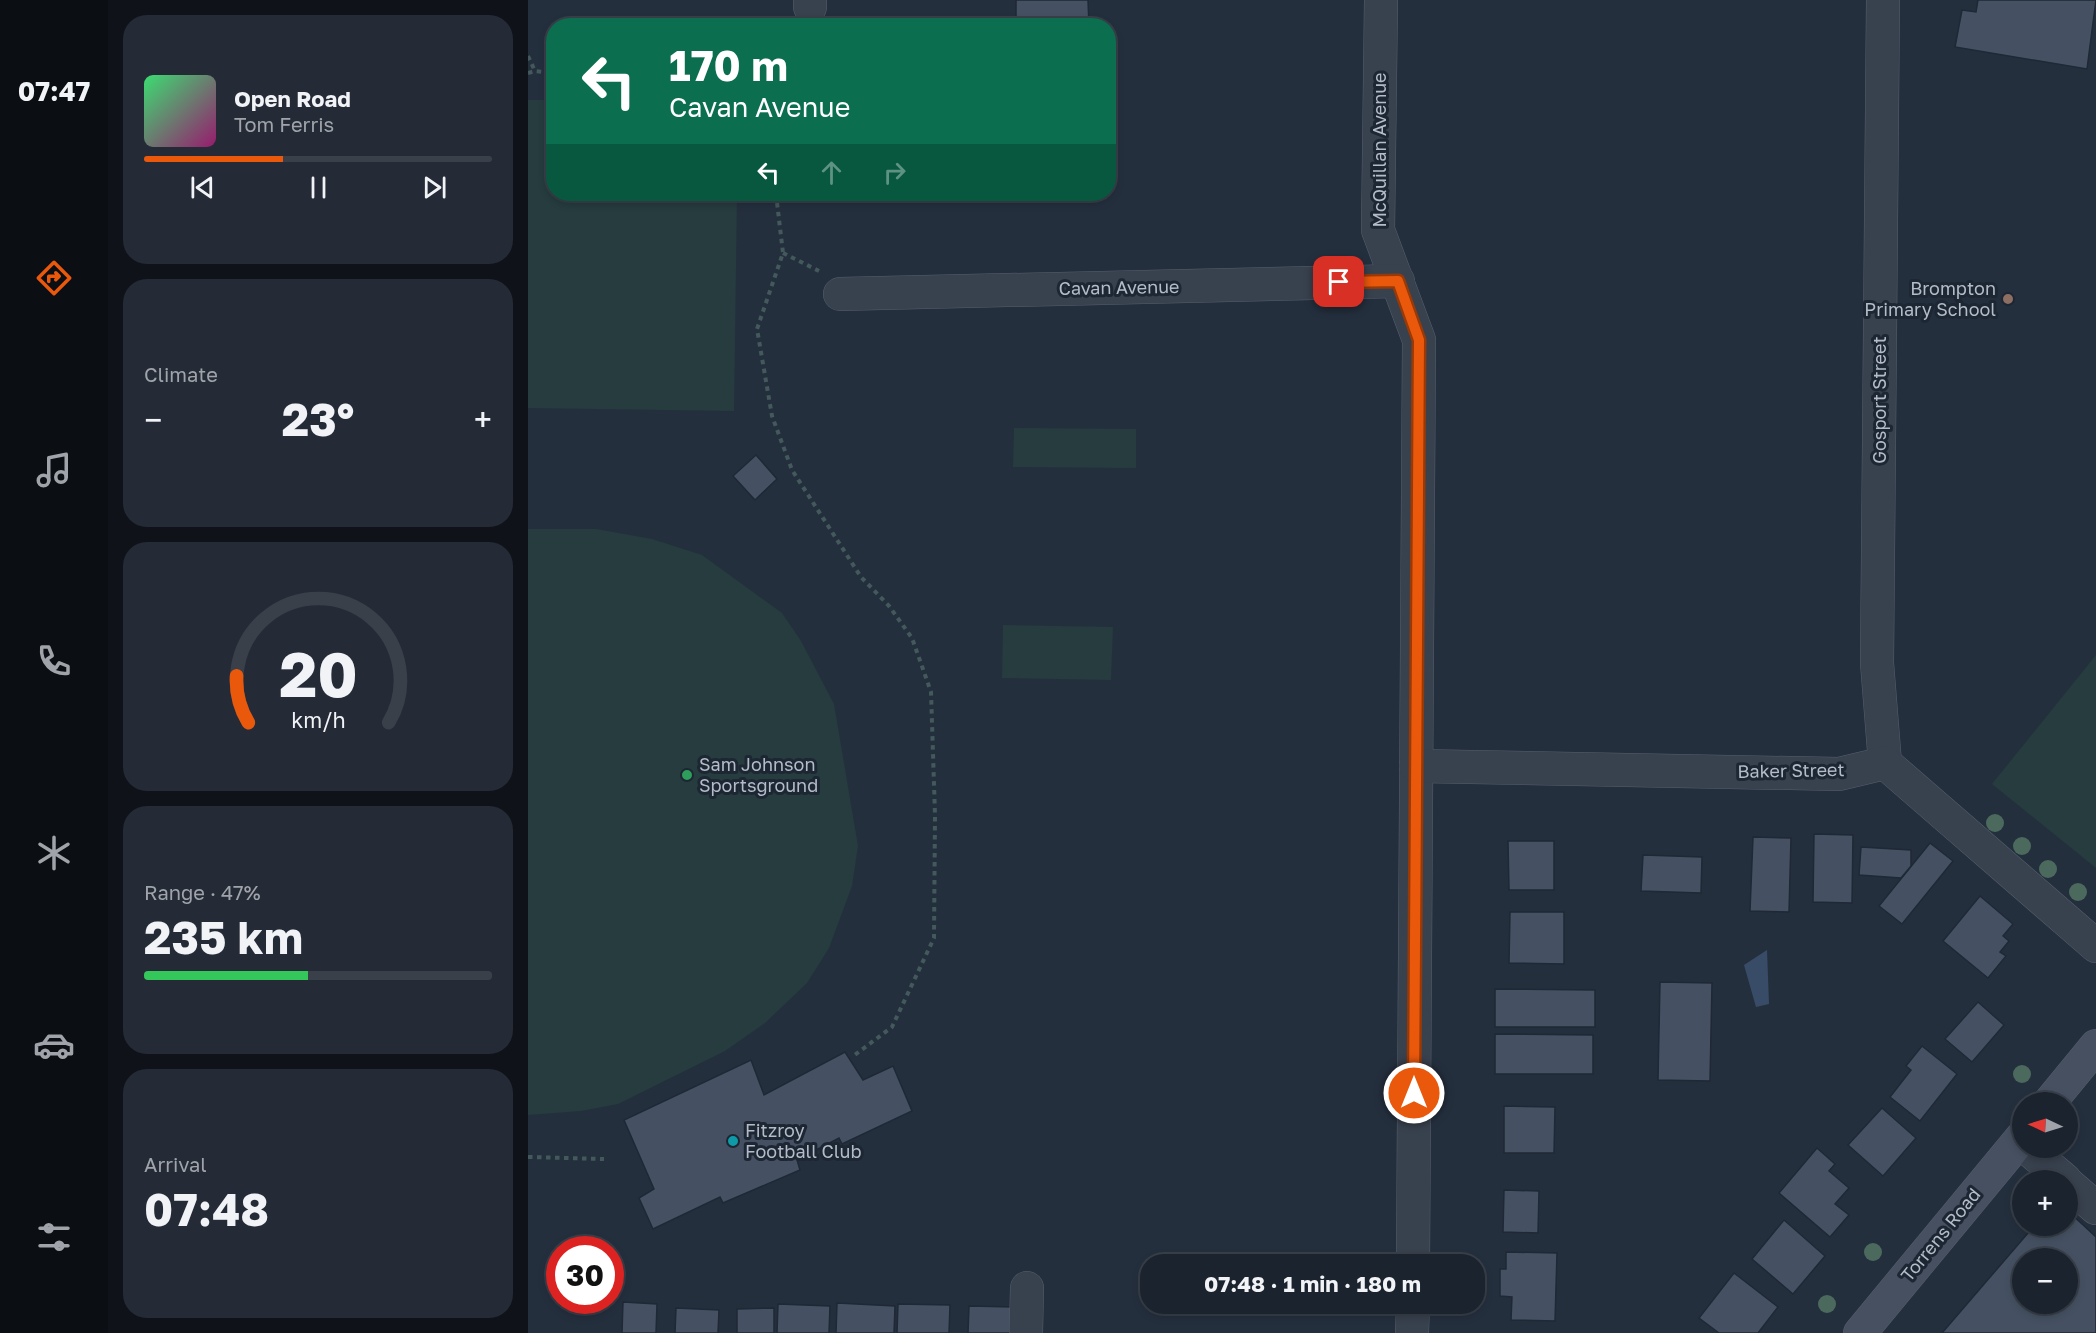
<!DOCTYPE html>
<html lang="en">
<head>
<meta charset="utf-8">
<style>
	:root { --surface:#1b232e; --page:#242b36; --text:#f1f3f6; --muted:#a0a4aa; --line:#39404a; --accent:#ea580c }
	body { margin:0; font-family:"Golos Text",sans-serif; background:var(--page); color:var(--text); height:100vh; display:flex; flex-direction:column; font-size:22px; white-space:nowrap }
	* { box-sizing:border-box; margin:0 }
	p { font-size:20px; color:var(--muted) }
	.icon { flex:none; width:33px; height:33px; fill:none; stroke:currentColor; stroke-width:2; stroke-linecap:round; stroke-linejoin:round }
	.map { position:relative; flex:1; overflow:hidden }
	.panel { display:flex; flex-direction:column; gap:15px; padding:15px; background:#0f1319; width:420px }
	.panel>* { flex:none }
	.top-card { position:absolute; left:18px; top:18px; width:570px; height:183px; border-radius:24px; box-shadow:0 3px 9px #0003,0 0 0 2px var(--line); background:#0b6e4f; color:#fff; overflow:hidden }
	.needle { width:39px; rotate:274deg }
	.fabs { position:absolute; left:1484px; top:1092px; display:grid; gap:12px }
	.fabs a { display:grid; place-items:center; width:66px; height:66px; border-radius:50%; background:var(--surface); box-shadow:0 3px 9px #0003,0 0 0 2px var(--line); font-size:30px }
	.speed { position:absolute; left:18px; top:1236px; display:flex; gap:12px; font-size:30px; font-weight:700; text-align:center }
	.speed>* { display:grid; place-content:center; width:78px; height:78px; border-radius:50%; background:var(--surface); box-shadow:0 3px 9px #0003,0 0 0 2px var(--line); line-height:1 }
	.speed .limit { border:9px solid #d22; background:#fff; color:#111 }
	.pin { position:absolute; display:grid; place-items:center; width:51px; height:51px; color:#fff; margin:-26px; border-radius:12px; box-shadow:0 3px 9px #0006 }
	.me { position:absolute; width:66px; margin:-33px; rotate:0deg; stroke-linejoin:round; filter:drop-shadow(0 0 4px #0008) }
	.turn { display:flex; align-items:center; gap:21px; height:126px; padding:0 24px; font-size:27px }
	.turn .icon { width:78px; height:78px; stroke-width:2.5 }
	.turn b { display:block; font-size:42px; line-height:51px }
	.lanes { display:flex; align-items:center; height:57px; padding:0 24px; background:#0003; justify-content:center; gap:30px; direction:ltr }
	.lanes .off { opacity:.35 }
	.big { font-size:45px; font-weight:700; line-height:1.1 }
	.panel .widget { flex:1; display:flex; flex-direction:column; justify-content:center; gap:9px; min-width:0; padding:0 21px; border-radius:24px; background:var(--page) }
	.panel .dial { align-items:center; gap:0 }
	.dial svg { height:156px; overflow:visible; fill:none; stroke:var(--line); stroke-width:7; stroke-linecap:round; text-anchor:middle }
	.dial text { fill:var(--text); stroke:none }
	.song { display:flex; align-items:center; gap:18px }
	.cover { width:72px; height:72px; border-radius:9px; background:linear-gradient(135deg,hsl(140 70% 55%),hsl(320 70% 35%)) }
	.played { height:6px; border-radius:3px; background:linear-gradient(90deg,var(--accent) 40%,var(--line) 40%) }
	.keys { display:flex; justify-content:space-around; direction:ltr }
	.heat { display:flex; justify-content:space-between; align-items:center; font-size:33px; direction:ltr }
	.charge { height:9px; border-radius:4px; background:linear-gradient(90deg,#34c759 47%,var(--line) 0) }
	.trip { position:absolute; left:612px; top:1254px; width:345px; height:60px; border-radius:24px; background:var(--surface); box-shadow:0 3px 9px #0003,0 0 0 2px var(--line); font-weight:700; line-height:60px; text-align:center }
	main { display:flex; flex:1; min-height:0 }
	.dock { display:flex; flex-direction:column; width:108px; justify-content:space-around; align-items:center; background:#0b0e12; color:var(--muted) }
	.dock .icon { width:42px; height:42px }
	.dock .selected { color:var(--accent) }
	.dock b { font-size:27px; color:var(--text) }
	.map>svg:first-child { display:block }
</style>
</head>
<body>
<main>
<nav class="dock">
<b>07:47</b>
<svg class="icon selected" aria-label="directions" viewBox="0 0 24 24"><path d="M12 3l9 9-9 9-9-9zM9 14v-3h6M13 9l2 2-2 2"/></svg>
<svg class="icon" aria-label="music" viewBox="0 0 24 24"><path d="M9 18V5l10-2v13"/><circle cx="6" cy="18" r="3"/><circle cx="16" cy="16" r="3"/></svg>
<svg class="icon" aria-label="phone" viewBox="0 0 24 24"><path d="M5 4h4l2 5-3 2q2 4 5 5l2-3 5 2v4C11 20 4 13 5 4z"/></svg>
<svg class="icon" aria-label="climate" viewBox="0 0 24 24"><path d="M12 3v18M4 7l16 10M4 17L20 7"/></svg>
<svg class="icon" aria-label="car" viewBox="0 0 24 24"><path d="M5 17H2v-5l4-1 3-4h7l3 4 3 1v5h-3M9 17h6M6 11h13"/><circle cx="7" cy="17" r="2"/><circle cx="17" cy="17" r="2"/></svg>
<svg class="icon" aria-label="filters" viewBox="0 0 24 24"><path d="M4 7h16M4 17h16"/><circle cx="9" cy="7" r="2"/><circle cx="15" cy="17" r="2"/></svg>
</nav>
<section class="panel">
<div class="widget">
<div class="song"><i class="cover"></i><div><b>Open Road</b><p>Tom Ferris</p></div></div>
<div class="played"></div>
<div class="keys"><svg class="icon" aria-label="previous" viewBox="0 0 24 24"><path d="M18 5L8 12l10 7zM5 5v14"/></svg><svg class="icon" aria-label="pause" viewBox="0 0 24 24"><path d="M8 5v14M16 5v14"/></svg><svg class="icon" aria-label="next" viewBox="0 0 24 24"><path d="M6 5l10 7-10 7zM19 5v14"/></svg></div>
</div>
<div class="widget"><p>Climate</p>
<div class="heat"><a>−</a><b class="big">23°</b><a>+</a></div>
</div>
<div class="widget dial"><svg viewBox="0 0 100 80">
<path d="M14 69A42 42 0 1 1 86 69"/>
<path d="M14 69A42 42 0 0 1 8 45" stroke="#ea580c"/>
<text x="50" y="56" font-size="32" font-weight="700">20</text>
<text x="50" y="72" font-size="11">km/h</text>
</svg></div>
<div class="widget"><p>Range · 47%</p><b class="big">235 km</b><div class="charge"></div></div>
<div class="widget"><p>Arrival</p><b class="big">07:48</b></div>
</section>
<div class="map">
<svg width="1568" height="1333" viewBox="0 0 1568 1333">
	<rect width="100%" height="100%" fill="#242f3e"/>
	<g fill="#263c3f">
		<polygon points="0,100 25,100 26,194 209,194 206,411 0,408"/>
		<polygon points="486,428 608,429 608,468 485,467"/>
		<polygon points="0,529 68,529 124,539 174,555 254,613 273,641 306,704 330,846 324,886 301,948 279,983 237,1023 197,1051 90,1104 53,1111 0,1115"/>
		<polygon points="475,625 585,627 583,680 474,678"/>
		<polygon points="1568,655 1568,868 1464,784"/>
	</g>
	<polygon fill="#394c67" points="1239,950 1241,1004 1228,1007 1216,965"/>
	<g fill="#455162" stroke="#1f2835" stroke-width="1.5" fill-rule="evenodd">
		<polygon points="488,0 560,0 561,26 488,26"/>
		<polygon points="1450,0 1568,0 1559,69 1427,47 1434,10 1448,12"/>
		<polygon points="228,455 249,479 227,500 205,476"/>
		<polygon points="1286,834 1325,835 1324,903 1285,902"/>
		<polygon points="1225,837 1263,838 1261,912 1222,911"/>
		<polygon points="980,841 1026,841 1026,890 981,890"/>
		<polygon points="1402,843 1425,861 1374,924 1351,906"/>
		<polygon points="1333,847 1383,850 1383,866 1373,878 1331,875"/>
		<polygon points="1115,855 1174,857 1173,893 1113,891"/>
		<polygon points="1452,896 1485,924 1475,936 1481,941 1472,952 1478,956 1460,978 1415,941"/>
		<polygon points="982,912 1036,912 1036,964 981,963"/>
		<polygon points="1132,982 1184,983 1182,1081 1130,1080"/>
		<polygon points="967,989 1067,990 1067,1027 967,1027"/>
		<polygon points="1450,1002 1476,1025 1444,1062 1417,1039"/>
		<polygon points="967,1034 1065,1035 1065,1074 967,1074"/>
		<polygon points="1394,1046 1429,1074 1392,1121 1362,1097 1383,1070 1378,1066"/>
		<polygon points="317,1052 335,1080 365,1066 384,1111 314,1144 311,1138 269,1160 272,1170 195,1203 192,1197 125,1229 111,1198 126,1189 96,1120 223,1060 236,1095"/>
		<polygon points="976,1106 1027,1107 1026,1153 976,1153"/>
		<polygon points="1354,1108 1388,1138 1355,1176 1320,1145"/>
		<polygon points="1289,1148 1307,1164 1301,1171 1321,1188 1307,1204 1321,1215 1302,1237 1251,1193"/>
		<polygon points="976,1190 1011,1191 1010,1233 975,1232"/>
		<path d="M1539 1210 1568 1237V1333H1414L1506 1226H1539ZM1494 1258H1539V1304H1494Z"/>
		<polygon points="1256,1220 1297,1256 1265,1294 1224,1259"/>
		<polygon points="978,1252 1029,1253 1027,1321 983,1320 984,1297 972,1296 972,1269 978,1269"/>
		<polygon points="1206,1273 1250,1307 1230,1333 1191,1333 1171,1318"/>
		<polygon points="95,1302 129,1304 128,1333 94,1333"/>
		<polygon points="309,1303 367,1306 366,1333 308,1333"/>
		<polygon points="250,1304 302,1306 301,1333 249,1333"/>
		<polygon points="370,1304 422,1305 421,1333 369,1333"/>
		<polygon points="441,1306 485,1307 484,1333 440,1333"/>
		<polygon points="148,1308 191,1310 190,1333 147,1333"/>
		<polygon points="246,1308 246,1333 209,1333 209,1309"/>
	</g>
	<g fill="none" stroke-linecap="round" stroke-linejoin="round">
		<g stroke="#565f6c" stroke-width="34">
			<g id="street">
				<polyline points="853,0 850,230 891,340 885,1264"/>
				<polyline points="1355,0 1349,663 1357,763"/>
				<polyline points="282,7 282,0"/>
				<polyline points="312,294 870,281"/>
				<polyline points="888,766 1311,774 1357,763 1568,946"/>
				<polyline points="1499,1148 1537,1180"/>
				<polyline points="1539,1183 1568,1208"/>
				<polyline points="498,1333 499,1288"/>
				<polyline points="884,1333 885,1304"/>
			</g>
		</g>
		<g stroke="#565f6c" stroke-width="34">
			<g id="secondary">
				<polyline points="1522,1102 1568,1046"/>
				<polyline points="1332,1333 1494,1137"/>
			</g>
		</g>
		<g stroke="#44595c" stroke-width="4" stroke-dasharray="4.5 4.5" stroke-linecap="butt">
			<polyline points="0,56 7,71"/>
			<polyline points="0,73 7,71 26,73"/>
			<polyline points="248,194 255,253 229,329 244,416 264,470 333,577 361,606 384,638 403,692 407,815 406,938 364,1027 324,1057"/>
			<polyline points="255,253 291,271"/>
			<polyline points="0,1157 76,1159"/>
		</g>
		<use href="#street" stroke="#38414e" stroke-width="33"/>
		<use href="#secondary" stroke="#465061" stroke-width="33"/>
	</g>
	<g fill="#4b6a5d">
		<circle cx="1467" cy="823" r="9"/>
		<circle cx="1494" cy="846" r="9"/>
		<circle cx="1520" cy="869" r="9"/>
		<circle cx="1550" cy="892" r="9"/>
		<circle cx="1494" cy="1074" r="9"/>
		<circle cx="1345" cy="1252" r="9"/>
		<circle cx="1299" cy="1304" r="9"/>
	</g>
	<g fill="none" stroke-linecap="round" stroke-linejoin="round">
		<g stroke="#983908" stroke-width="15">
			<polyline id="route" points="811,282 870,281 891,340 886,1093"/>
		</g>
		<use href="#route" stroke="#ea580c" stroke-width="10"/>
	</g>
	<circle fill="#8d6e63" stroke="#1d2633" stroke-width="2" cx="1480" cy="299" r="6"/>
	<circle fill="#2e9e5b" stroke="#1d2633" stroke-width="2" cx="159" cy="775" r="6"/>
	<circle fill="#0f9aa8" stroke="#1d2633" stroke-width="2" cx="205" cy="1141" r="6"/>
	<g text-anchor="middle" stroke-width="6" stroke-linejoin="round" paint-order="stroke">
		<g font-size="18" fill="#b4bcc9" stroke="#1d2633">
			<text transform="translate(852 150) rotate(-90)" y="6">McQuillan Avenue</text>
			<text transform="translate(591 288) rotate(-1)" y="6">Cavan Avenue</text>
			<text transform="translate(1352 400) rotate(-90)" y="6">Gosport Street</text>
			<text transform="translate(1263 771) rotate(-1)" y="6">Baker Street</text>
			<text transform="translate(1413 1235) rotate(-51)" y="6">Torrens Road</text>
		</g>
		<g font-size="18" fill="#b4bcc9" stroke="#1d2633" text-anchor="start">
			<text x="1468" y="295" text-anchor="end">Brompton<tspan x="1468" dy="21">Primary School</tspan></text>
			<text x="171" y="771">Sam Johnson<tspan x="171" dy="21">Sportsground</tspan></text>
			<text x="217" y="1137">Fitzroy<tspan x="217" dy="21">Football Club</tspan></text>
		</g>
	</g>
</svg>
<div class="fabs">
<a><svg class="needle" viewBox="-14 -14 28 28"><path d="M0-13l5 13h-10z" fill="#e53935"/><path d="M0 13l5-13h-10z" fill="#a0a4aa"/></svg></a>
<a>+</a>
<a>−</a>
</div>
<div class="speed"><div class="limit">30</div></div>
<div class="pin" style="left:811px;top:282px;background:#d93025"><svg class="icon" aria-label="arrive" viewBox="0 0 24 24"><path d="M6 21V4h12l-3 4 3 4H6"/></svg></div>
<svg class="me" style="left:886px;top:1093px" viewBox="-20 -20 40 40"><circle r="17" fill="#ea580c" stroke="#fff" stroke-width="3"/><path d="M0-11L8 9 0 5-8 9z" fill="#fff"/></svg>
<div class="trip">07:48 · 1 min · 180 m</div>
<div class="top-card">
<div class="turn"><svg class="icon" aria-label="left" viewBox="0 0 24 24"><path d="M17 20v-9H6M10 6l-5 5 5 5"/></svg><div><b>170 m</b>Cavan Avenue</div></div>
<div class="lanes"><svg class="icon" aria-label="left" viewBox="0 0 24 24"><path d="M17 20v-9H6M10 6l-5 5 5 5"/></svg><svg class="icon off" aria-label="ahead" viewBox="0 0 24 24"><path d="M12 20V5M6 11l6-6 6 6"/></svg><svg class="icon off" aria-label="right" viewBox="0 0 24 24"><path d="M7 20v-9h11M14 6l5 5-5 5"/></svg></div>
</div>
</div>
</main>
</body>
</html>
